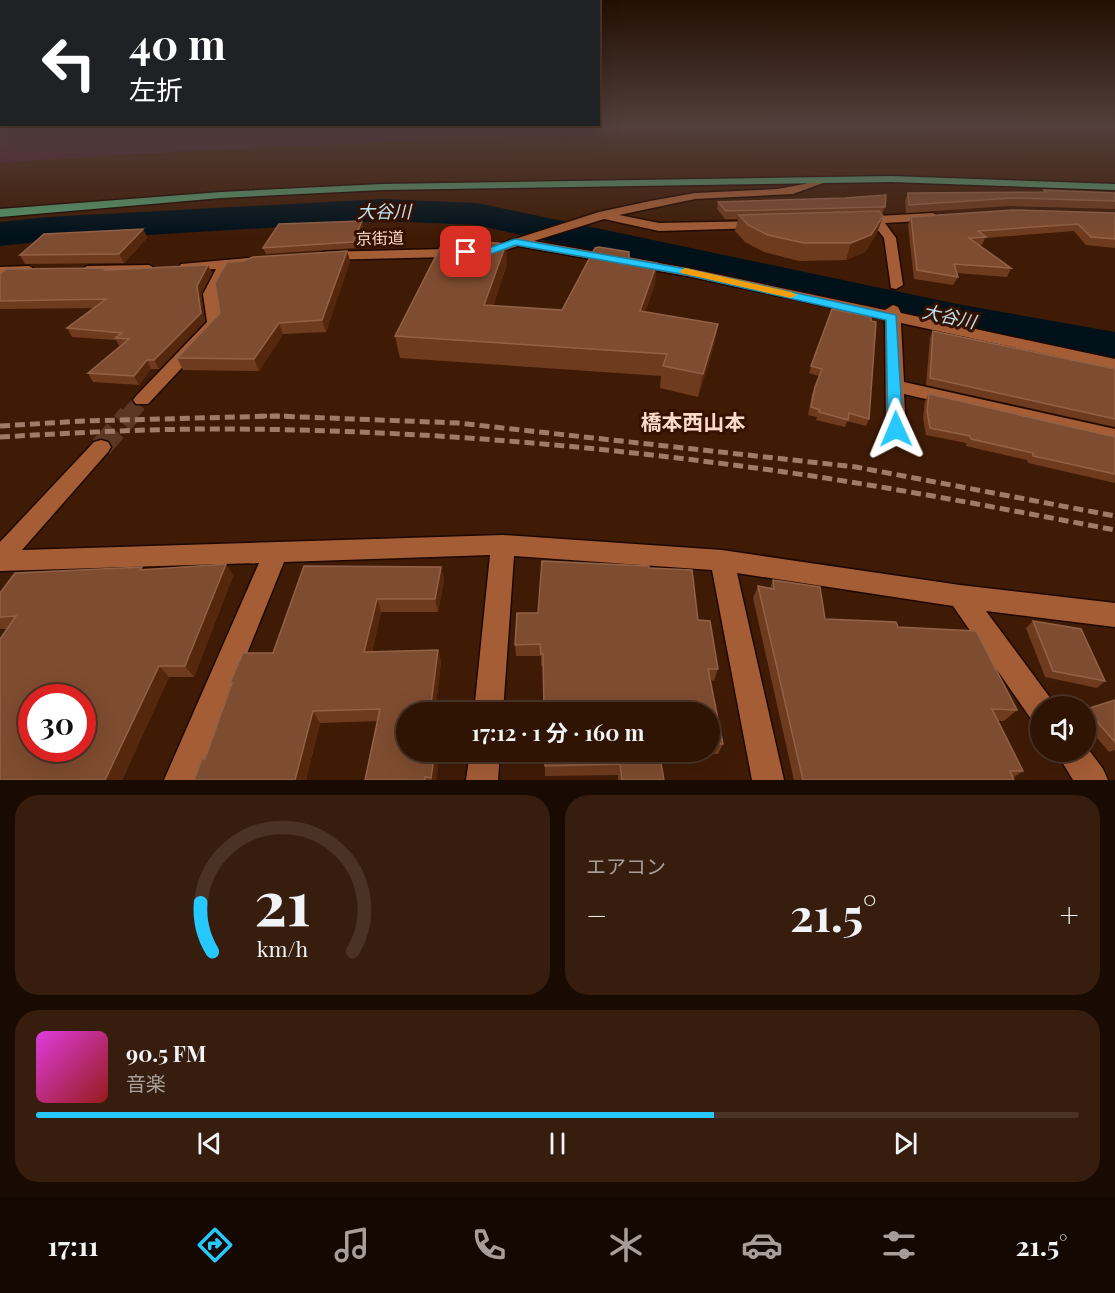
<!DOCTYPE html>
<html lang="ja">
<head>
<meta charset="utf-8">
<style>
	:root { --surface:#2f1404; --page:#371d0e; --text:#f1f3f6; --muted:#a79e9a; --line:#4a3326; --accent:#27c8fe }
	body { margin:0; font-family:"Playfair Display","Noto Sans JP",serif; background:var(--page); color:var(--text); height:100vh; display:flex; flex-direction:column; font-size:22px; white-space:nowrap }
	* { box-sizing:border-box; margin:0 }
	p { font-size:20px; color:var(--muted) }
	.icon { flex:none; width:33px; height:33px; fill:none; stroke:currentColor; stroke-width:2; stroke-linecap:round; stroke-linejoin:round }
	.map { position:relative; height:780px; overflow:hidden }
	.details { display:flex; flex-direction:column; gap:15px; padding:15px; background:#1a0b02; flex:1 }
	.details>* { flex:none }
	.top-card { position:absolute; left:0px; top:0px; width:600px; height:126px; box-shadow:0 6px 24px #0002,0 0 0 2px var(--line); background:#202124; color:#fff; overflow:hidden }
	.fabs { position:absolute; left:1030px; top:696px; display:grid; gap:12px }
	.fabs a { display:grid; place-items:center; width:66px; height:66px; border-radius:50%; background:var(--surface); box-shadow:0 6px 24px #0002,0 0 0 2px var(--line); font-size:30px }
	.speed { position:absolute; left:18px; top:684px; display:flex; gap:12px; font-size:30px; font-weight:700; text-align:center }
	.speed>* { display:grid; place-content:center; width:78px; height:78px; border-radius:50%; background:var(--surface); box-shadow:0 6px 24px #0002,0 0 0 2px var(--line); line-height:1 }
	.speed .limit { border:9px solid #d22; background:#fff; color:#111 }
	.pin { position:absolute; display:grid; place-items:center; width:51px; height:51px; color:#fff; margin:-26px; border-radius:12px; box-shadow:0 3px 9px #0006 }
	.me { position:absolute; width:66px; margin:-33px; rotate:359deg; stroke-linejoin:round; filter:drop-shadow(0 0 4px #0008) }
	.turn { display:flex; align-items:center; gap:21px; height:126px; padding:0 30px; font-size:27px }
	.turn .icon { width:78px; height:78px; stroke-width:2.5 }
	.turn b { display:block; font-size:42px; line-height:51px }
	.big { font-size:45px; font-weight:700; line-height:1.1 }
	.details .widget { flex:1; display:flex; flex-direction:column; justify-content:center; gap:9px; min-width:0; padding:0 21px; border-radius:24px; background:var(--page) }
	.details .dial { align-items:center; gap:0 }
	.dial svg { height:156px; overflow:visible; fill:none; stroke:var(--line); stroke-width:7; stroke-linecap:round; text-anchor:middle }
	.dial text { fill:var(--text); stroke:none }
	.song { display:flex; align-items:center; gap:18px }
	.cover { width:72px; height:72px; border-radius:9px; background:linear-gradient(135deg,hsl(300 70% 55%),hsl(0 70% 35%)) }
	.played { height:6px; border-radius:3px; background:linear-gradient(90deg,var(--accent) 65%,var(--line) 65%) }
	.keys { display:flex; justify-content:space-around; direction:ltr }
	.heat { display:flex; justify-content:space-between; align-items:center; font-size:33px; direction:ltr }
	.details .tiles { flex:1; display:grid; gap:15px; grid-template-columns:1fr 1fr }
	.widget:last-child { grid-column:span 2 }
	.trip { position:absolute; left:396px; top:702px; width:324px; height:60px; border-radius:30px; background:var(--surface); box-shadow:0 6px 24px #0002,0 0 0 2px var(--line); font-weight:700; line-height:60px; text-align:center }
	.dock { display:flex; height:96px; justify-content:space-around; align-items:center; background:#130802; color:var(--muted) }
	.dock .icon { width:42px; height:42px }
	.dock .active { color:var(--accent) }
	.dock b { font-size:27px; color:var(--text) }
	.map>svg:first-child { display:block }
</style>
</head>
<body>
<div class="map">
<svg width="1115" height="780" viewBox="0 0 1115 780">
	<rect width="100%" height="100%" fill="#3f1b06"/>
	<path fill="#4e1b38" d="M0 126H1115V140C932 128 749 131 566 136 377 142 188 149 0 163Z"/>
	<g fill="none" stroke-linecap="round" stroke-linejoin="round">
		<polygon fill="#00111a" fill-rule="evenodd" points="383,199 477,203 957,304 1115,332 1115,364 957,334 477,225 383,221 47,241 0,246 0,222 47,217"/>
		<polyline stroke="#5b3823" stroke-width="16" stroke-dasharray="16 8" stroke-linecap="butt" points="128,416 142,400"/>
		<polyline stroke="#5b3823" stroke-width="22" stroke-dasharray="22 10" stroke-linecap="butt" points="101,447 129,415"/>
		<g stroke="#1e0801" stroke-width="3">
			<g id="street">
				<polygon points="822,177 827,180 826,182 793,194 695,199 619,215 659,223 764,221 764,227 760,228 659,231 604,219 534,241 687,268 885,310 893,305 898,307 901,313 1115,359 1115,369 901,323 904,382 1115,429 1115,443 904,394 906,429 903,434 896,436 889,434 886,429 885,319 687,276 518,246 488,256 323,260 316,256 323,252 487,248 599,212 650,201 695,193 777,189 805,184"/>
				<polygon points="933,213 939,217 937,220 885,223 896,238 903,285 896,289 891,288 884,238 873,224 859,225 853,221 859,217"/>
				<polygon points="248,258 253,259 255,262 253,265 231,267 217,294 223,323 221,326 148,404 136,404 133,400 136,396 207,322 203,294 216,269 186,271 179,267 181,264"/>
				<polygon points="149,265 156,269 154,272 87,274 80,270 87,266"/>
				<polygon points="29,266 36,270 34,273 0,275 0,267"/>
				<polygon points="101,440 108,442 111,447 108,452 22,550 503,535 722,550 960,585 1115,603 1115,627 986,611 1051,699 1055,706 1041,706 1041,724 1031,719 953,606 737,573 784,780 752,780 712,570 514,556 503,712 474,712 490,555 284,562 196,780 164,780 259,563 0,571 0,542 94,442"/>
				<polygon points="1086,746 1103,769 1108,780 1073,780 1056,752 1086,752"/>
				<polygon points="470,752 500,752 498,780 466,780"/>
			</g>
		</g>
		<g stroke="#1e0801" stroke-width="3">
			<polygon id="primary" points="891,176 1115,184 1115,190 891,182 382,190 221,198 0,217 0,209 221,192 382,184"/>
		</g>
		<use href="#street" fill="#a55d36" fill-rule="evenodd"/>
		<use href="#primary" fill="#54966b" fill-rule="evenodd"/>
		<polyline stroke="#9f7c69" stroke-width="4.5" stroke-dasharray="8 4.5" stroke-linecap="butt" points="259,416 287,416"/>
		<g stroke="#9f7c69" stroke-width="5" stroke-dasharray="10 5" stroke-linecap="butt">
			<polyline points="0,426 84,421 276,416 458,423 856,467 1115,516"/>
			<path d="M0 437C71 433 143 429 214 429 393 429 571 443 748 467 871 483 993 507 1115 530"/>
		</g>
	</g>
	<g fill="#6f3b1e">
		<polygon points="1044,190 1115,193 1115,209 1009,206 906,213 905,201 908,193 1043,192"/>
		<polygon points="718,202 885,207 882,214 883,216 877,233 865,252 846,260 799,261 764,252 745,242 735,231 738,219 725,219 717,209"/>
		<polygon points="1115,213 1115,248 1086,245 1074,231 985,238 982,245 978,245 1011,268 1007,277 957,273 958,277 953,285 914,279 908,225 911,217"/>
		<polygon points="363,226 355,248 266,254 263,248"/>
		<polygon points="143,229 147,238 124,263 25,264 20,255"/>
		<polygon points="488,243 507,264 493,306 562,310 629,258 655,284 645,312 718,324 714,346 698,397 660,388 661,376 400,358 395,336"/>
		<polygon points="347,251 350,261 326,332 283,334 259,371 183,370 177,358 220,313 243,261"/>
		<polygon points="109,270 212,273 201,294 205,321 159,369 151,369 139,385 93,382 88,373 120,347 116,340 72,337 67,328 94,308 0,309 0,274"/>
		<polygon points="832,309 869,419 866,426 847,421 845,427 816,420 817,417 808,415 812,394 819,376 809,373"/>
		<polygon points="933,331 1115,369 1115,427 926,385 930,338"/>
		<polygon points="929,394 1115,437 1115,483 1028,463 1027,460 966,446 966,443 926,435 923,418 925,401"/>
		<polygon points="226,564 233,576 194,677 169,677 122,780 0,780 7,629 0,629 0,593 144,570"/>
		<polygon points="304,566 441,567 444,580 438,612 381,612 372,652 438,650 441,662 435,712 406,712 406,752 440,752 436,780 365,780 378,721 320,723 306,780 194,780 205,759 232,684 230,683 273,653"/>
		<polygon points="649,568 698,620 718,669 714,681 710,680 723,744 718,754 659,754 664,780 618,780 618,775 545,776 545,752 710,752 710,712 541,666 541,656 516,656 515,645 538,613"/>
		<polygon points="773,580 825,619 898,627 1017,710 1004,721 998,721 1023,771 1013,778 1014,780 794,780 753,598 758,586 770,588"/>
		<polygon points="1033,621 1105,681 1097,688 1045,677 1026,628"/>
		<polygon points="1115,700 1115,750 1109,752 1086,725 1086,709"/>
	</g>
	<g fill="#55270d">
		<polygon points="883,216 877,233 865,252 846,260 851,243"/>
		<polygon points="362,221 363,226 355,248 353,242"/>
		<polygon points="143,229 147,238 124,263 119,254"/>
		<polygon points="506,244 507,264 486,326 484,305"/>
		<polygon points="347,251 350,261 326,332 322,320"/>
		<polygon points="657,263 655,284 638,333 640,311"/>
		<polygon points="208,265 212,273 201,294 205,321 159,369 154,360"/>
		<polygon points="279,323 283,334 259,371 254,359"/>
		<polygon points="718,324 714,346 698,397 703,374"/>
		<polygon points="147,360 151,369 139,385 134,376"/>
		<polygon points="226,564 233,576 194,677 185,666"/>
		<polygon points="441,567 444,580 438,612 435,599"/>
		<polygon points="377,599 381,612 369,665 364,652"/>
		<polygon points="438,650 441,662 435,712 430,712"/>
		<polygon points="159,666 169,677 122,780 105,780"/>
		<polygon points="313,711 320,723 306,780 295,780"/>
		<polygon points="435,752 440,752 436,780 432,780 431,778"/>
	</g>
	<g fill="#7e4c30" stroke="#926248" stroke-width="1.5" fill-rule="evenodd">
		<polygon points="1044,190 1115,193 1115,201 1013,198 909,205 908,193 1046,192"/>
		<polygon points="886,195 885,207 880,207 726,211 718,202 845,198"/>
		<polygon points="1013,210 1115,213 1115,239 1091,237 1078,224 978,231 986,237 969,238 1011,268 954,264 958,277 917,270 911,217"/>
		<polygon points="879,211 883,216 871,235 851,243 804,243 768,235 748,225 739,215"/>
		<polygon points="362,221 353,242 263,248 279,224"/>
		<polygon points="143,229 119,254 20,255 44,234"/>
		<polygon points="487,238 486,242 506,244 484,305 562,310 595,248 599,247 629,252 629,258 657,263 640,311 718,324 703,374 663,366 667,354 395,336 444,240"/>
		<polygon points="347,251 322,320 279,323 254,359 177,358 220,313 215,283 227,262 243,261 253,257"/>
		<polygon points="208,265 197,286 201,313 154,360 147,360 134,376 88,373 129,339 115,338 122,333 67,328 106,299 0,301 0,274 6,269 108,268 105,270"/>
		<polygon points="832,309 871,317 871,321 876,322 869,419 849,413 848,420 819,412 820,410 811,407 815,387 822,369 811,366"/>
		<polygon points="933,331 1115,369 1115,419 930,378"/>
		<polygon points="929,394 1115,437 1115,474 1033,456 1033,453 971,439 970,436 930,428 927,411"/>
		<polygon points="542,561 649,566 649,568 692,570 698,620 710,621 718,669 708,669 723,744 710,744 710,712 544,712 543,654 541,654 540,644 515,645 517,613 538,613"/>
		<path d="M226 564 185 666H159L105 780H0V639L16 616 0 617V593L15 573 142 567 140 570ZM32 698H82V748H32Z"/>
		<polygon points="304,566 441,567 435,599 377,599 364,652 438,650 430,712 406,712 406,752 435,752 431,778 425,777 425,780 365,780 380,709 313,711 295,780 194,780 202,759 205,759 232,683 230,683 243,653 273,653"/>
		<polygon points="773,580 820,587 825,619 896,622 898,627 976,631 1017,710 992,709 1023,771 1010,771 1014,780 803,780 758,586 774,589"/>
		<polygon points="1033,621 1081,629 1105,681 1053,671"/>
		<polygon points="1115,700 1115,742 1086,709"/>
		<polygon points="545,752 659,752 664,780 622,780 620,764 545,766"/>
	</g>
	<linearGradient id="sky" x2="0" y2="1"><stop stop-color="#230f03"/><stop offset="0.53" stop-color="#523f3b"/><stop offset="1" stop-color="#523f3b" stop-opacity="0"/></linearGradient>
	<rect width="1115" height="236" fill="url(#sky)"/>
	<polygon fill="#27c8fe" stroke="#1982a5" stroke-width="1.5" points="515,239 687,269 896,315 903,429 896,435 888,429 886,320 687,275 516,245 488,255 466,255 461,252 466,249 486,249"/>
	<polygon fill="#f59e0b" points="685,268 791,292 797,295 791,298 681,273 680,271"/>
	<g text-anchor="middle" stroke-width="6" stroke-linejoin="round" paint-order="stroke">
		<g font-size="16" fill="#fcdaca" stroke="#341100">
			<text transform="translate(380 238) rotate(-1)" y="6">京街道</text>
		</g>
		<g font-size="18" font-style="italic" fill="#bae3f5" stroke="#341100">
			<text x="384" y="218">大谷川</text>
			<text transform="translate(949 317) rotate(12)" y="6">大谷川</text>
		</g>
		<g font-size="21" font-weight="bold" fill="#fcdaca" stroke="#341100">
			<text x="693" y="430">橋本西山本</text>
		</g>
	</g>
</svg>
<div class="fabs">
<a><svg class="icon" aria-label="sound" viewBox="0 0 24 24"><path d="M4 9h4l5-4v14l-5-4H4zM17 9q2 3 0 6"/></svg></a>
</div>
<div class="speed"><div class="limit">30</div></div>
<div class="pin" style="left:466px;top:252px;background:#d93025"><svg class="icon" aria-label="arrive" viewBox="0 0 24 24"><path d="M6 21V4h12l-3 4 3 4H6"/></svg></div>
<svg class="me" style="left:896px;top:429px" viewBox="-20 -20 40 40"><path d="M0-17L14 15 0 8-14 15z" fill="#27c8fe" stroke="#fff" stroke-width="4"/></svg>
<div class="trip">17:12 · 1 分 · 160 m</div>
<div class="top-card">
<div class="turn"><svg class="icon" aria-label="left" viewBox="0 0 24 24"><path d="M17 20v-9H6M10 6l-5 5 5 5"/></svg><div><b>40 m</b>左折</div></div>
</div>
</div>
<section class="details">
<div class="tiles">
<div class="widget dial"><svg viewBox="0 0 100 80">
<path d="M14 69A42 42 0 1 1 86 69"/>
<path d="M14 69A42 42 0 0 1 8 44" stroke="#27c8fe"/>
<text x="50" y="56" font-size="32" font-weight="700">21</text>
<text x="50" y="72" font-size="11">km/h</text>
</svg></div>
<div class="widget"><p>エアコン</p>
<div class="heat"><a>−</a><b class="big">21.5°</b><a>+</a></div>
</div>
<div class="widget">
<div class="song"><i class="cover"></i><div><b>90.5 FM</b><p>音楽</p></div></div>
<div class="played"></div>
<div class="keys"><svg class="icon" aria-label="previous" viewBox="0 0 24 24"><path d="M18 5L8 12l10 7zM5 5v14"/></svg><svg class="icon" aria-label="pause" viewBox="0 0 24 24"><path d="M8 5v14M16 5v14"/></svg><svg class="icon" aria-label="next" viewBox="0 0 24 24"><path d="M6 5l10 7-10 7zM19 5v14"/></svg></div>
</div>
</div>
</section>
<nav class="dock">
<b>17:11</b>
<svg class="icon active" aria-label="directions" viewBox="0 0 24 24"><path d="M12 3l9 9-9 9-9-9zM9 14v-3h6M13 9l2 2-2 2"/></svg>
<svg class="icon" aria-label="music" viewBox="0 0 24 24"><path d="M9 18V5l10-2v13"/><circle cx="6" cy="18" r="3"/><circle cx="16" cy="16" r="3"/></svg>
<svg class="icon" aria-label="phone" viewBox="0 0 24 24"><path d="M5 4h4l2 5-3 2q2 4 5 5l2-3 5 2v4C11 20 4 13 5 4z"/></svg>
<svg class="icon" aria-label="climate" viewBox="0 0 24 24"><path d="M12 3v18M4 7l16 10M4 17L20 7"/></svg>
<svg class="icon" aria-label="car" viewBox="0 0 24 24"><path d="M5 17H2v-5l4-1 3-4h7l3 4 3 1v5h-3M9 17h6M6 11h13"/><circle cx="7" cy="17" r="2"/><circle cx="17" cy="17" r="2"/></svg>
<svg class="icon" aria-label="filters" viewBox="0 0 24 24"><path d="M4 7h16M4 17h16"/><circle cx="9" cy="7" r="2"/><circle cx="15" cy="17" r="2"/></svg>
<b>21.5°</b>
</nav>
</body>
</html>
